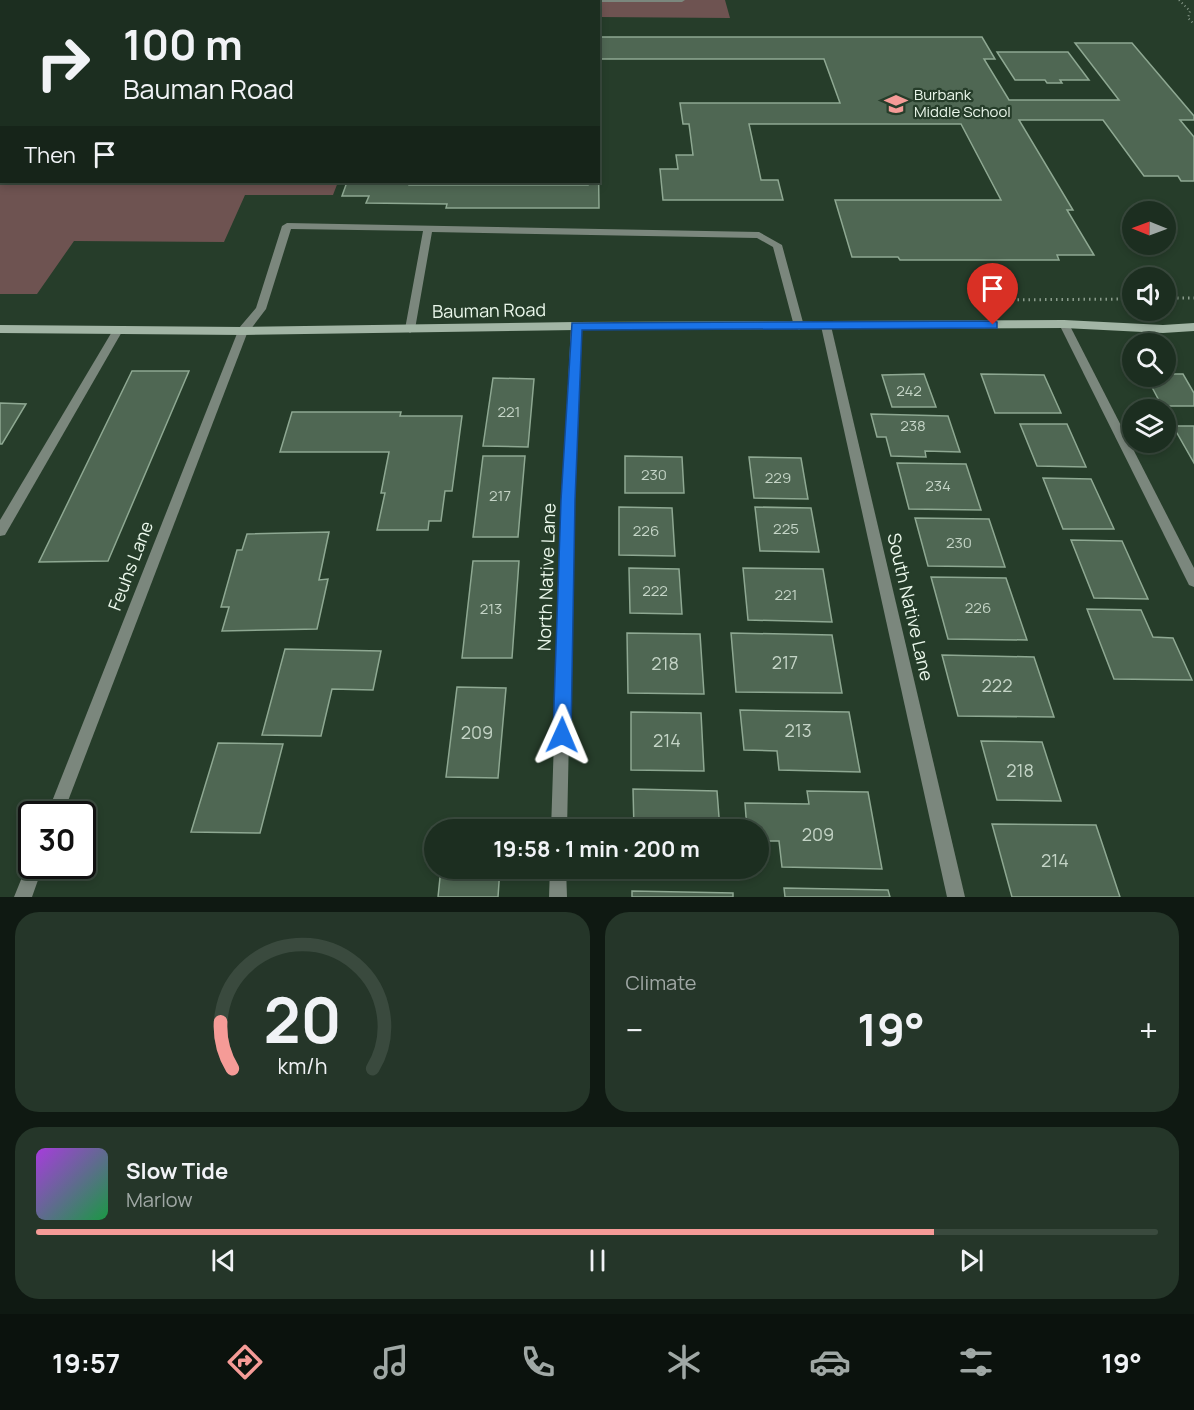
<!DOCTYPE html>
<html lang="en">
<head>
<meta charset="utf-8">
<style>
	:root { --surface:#1c2e20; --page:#253629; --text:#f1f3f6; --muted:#a0a8a5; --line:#3a4a3e; --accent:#f59b97 }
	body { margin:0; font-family:Manrope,sans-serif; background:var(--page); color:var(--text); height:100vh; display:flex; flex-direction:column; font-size:22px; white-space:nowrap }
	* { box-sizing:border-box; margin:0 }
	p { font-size:20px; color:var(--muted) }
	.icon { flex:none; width:33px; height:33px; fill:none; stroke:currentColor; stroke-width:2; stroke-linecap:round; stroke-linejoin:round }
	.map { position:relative; height:897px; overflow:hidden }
	.side { display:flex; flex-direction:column; gap:15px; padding:15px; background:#0f1912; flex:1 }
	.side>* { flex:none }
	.top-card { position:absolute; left:0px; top:0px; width:600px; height:183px; box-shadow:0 3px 9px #0003,0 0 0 2px var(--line); background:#1c2e20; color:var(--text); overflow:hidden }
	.needle { width:39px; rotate:271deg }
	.tools { position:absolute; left:1122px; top:201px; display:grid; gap:12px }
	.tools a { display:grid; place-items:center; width:54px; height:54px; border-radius:50%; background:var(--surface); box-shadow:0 3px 9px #0003,0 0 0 2px var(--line); font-size:30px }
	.speed { position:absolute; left:18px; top:801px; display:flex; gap:12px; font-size:30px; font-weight:700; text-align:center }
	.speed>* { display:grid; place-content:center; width:78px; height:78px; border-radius:50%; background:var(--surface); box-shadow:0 3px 9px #0003,0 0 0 2px var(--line); line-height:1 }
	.speed .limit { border:3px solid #111; border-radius:9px; background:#fff; color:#111 }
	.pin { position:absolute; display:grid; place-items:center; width:51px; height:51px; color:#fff; margin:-62px -26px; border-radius:50% 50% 50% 0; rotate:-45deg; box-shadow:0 0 6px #0007 }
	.pin .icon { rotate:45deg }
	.me { position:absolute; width:66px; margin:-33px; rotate:1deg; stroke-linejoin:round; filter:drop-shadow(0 0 4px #0008) }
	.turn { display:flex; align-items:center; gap:21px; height:126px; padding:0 24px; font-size:27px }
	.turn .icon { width:78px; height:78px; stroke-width:2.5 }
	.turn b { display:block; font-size:42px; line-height:51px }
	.then { display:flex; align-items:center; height:57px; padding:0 24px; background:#0003; gap:12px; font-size:22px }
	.big { font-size:45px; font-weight:700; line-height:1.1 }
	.side .tile { flex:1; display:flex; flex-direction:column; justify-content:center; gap:9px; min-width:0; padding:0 21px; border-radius:24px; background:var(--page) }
	.side .dial { align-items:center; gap:0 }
	.dial svg { height:156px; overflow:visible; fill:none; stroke:var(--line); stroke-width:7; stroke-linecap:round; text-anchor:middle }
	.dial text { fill:var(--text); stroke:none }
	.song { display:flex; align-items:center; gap:18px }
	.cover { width:72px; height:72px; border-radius:9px; background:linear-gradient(135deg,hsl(280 70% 55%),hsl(140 70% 35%)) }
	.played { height:6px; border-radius:3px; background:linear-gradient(90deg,var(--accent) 80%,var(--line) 80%) }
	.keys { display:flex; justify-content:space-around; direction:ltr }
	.heat { display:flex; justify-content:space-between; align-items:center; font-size:33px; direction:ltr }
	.side .tiles { flex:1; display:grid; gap:15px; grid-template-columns:1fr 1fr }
	.tile:last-child { grid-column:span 2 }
	.trip { position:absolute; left:424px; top:819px; width:345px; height:60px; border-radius:30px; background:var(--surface); box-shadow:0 3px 9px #0003,0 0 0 2px var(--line); font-weight:700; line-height:60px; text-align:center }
	.tabs { display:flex; height:96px; justify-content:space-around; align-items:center; background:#0b120d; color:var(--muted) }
	.tabs .icon { width:42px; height:42px }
	.tabs .selected { color:var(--accent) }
	.tabs b { font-size:27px; color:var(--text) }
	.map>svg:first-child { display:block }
</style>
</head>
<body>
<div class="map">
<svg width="1194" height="897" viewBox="0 0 1194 897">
	<rect width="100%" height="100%" fill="#263d2a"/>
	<g fill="#6e5351">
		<polygon points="187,0 725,0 730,18 599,17 598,2 186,2"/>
		<polygon points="0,33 2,182 338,182 333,195 245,195 224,242 74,241 37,294 0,294"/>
	</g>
	<g fill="#4f6753" stroke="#8ea892" stroke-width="1.5">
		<polygon points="598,37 982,37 995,59 984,59 1009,100 1119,100 1075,43 1132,43 1194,116 1194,120 1180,120 1194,137 1194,181 1181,181 1178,176 1144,176 1103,120 1019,120 1073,210 1067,210 1094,255 1057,255 1059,260 900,260 898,257 852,257 835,200 1001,200 961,124 749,124 761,180 778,180 783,200 663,200 660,169 678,169 676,155 693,155 689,124 683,124 680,103 840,103 824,59 598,59"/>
		<polygon points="997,52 1068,52 1089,80 1060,80 1062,83 1047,83 1045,80 1015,80"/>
		<polygon points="598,132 599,208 446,208 447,204 366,203 369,196 342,196 347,182 409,182 409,185 588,185 588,182 598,182"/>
		<polygon points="132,371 189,371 108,561 39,562"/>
		<polygon points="924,374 936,407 892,407 882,375"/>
		<polygon points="981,374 1044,375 1061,413 995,413"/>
		<polygon points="1166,374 1183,374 1194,393 1194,406 1162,406 1146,376 1166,376"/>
		<polygon points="493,378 534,379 528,447 483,446"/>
		<polygon points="0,403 26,404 2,444 0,444"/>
		<polygon points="292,412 401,412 400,416 462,416 452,491 445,491 441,521 429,521 428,530 377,530 385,493 381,493 389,452 280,452"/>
		<polygon points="871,414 948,416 960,452 925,451 926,457 891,456 886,437 877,437"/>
		<polygon points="1020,424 1067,424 1086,467 1037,466"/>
		<polygon points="1173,426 1194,426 1194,463"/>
		<polygon points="483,456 525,456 518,537 473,537"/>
		<polygon points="625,456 682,457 684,493 625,493"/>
		<polygon points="749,457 801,458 808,499 754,498"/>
		<polygon points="897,463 966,464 981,510 909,509"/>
		<polygon points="1043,478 1091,479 1114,529 1063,529"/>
		<polygon points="619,507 672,508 675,556 619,555"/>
		<polygon points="755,507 811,508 819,552 760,551"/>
		<polygon points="915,518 989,519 1005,567 928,566"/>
		<polygon points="329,532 319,580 328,579 317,629 222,631 229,607 221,607 237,550 242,550 247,534"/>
		<polygon points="1071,540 1122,541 1148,599 1094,598"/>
		<polygon points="473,561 519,561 512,658 462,658"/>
		<polygon points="629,568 679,569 682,614 630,613"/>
		<polygon points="743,568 823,569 832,622 748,620"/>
		<polygon points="931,577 1006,578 1027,640 948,639"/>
		<polygon points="1087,609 1141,610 1153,637 1173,638 1192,680 1114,679"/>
		<polygon points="627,633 700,634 704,694 628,693"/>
		<polygon points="731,633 832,635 842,693 736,692"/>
		<polygon points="285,649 381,651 373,690 332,689 321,736 262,735"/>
		<polygon points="942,655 1034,657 1054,717 958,716"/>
		<polygon points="457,687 506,688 498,778 446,777"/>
		<polygon points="740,710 849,712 860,772 779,770 777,751 744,750"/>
		<polygon points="631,712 701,713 704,771 631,770"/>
		<polygon points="981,741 1042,742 1061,801 997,800"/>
		<polygon points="218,743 283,744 260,833 191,832"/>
		<polygon points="633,789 717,791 720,830 634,830"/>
		<polygon points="807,791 868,792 882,869 782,867 779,841 759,841 759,830 747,830 745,803 809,804"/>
		<polygon points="447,823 504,824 504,830 446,830"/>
		<polygon points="992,824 1096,825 1120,897 1012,897"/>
		<polygon points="441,868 500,868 498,897 438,897"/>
		<polygon points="784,888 888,890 890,897 785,897"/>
		<polygon points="632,891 733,893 733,897 632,897"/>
	</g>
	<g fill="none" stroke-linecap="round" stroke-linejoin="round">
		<polyline stroke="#899b8b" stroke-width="2" stroke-dasharray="1 3" stroke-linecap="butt" points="1179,0 1190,11 1188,18 1194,24"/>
		<g stroke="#899b8b" stroke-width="3" stroke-dasharray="1.5 4" stroke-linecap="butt">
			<polyline points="1166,298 1194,298"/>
			<polyline points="990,300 1132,299"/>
		</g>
		<g fill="#7b877d" fill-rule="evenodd">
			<polygon points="357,0 370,2 358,2"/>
			<polygon points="477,0 685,0 682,2 474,2"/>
			<polygon points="287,223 759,232 782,245 804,326 799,330 794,326 773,247 757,238 432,232 415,329 410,333 405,329 423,231 291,229 266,309 247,334 239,334 238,331 239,328 256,308 282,226"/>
			<polygon points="118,326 123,330 5,535 0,536 0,520 113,330"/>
		</g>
		<g fill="#7b877d" fill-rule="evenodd">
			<polygon points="1064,320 1069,324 1194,568 1194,587 1189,585 1059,324"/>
			<polygon points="576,322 581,326 574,500 567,830 551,830 562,500 571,326"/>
			<polygon points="826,322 831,326 965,897 947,897 821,326"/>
			<polygon points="243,327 248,331 63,814 47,814 238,331"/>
			<polygon points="32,859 32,866 43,866 32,897 14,897 29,860"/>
			<polygon points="550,868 566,868 567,897 549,897"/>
		</g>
		<polygon fill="#a2b5a5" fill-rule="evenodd" points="1064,320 1163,325 1194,323 1194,331 1163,333 1064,328 576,330 243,335 0,333 0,325 243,327 576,322"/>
	</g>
	<polygon fill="#1a73e8" stroke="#114b97" stroke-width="1.5" points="993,321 997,322 997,328 582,330 575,500 571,735 568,741 562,744 556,741 553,735 561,500 572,323"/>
	<defs>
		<g id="school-bare" transform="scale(1.8)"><path d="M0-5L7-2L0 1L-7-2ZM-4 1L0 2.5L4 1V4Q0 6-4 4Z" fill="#f59b97" stroke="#263d2a" stroke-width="2.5" paint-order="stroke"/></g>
	</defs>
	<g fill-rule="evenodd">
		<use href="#school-bare" x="896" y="104"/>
	</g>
	<g text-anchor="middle" stroke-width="4.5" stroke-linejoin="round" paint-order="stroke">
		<g font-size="15" fill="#ebf8ec" stroke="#263d2a" text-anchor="start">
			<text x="914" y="100">Burbank<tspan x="914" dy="17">Middle School</tspan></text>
		</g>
		<g font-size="15" fill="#c4d4c6">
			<text x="909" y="396">242</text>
			<text x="509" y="417">221</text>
			<text x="913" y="431">238</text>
			<text x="654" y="480">230</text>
			<text x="778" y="483">229</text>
			<text x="938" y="491">234</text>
			<text x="500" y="501">217</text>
			<text x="786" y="534">225</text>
			<text x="646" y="536">226</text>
			<text x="959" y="548">230</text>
			<text x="655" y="596">222</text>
			<text x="786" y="600">221</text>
			<text x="978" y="613">226</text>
			<text x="491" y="614">213</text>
		</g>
		<g font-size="18" fill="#ebf8ec" stroke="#263d2a">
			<text transform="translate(489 311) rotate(-1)" y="6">Bauman Road</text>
			<text transform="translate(131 566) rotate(-69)" y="6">Feuhs Lane</text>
			<text transform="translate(547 577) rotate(-88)" y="6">North Native Lane</text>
			<text transform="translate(910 607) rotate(77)" y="6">South Native Lane</text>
		</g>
		<g font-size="18" fill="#c4d4c6">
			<text x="785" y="669">217</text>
			<text x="665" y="670">218</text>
			<text x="997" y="692">222</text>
			<text x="798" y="737">213</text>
			<text x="477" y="739">209</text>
			<text x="667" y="747">214</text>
			<text x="1020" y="777">218</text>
			<text x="818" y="841">209</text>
			<text x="1055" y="867">214</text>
		</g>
	</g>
</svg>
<div class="tools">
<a><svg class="needle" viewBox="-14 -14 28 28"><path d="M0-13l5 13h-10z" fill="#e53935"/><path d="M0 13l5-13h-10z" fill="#a0a8a5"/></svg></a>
<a><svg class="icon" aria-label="sound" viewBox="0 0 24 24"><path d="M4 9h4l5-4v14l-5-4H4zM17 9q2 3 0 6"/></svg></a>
<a><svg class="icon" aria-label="search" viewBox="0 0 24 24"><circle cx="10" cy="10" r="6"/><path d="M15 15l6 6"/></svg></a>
<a><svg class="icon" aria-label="layers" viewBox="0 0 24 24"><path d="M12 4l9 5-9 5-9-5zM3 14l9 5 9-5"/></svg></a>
</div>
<div class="speed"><div class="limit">30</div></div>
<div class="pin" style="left:993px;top:325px;background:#d93025"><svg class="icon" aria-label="arrive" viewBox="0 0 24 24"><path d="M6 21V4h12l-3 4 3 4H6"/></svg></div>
<svg class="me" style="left:562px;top:735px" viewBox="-20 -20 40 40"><path d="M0-17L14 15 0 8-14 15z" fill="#1a73e8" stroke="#fff" stroke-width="4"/></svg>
<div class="trip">19:58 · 1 min · 200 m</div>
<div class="top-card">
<div class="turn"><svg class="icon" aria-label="right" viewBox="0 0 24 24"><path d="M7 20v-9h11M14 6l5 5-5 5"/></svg><div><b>100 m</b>Bauman Road</div></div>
<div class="then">Then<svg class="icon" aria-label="arrive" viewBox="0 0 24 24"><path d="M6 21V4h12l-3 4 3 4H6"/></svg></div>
</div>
</div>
<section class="side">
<div class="tiles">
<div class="tile dial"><svg viewBox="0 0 100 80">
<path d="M14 69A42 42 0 1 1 86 69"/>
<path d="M14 69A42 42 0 0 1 8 45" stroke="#f59b97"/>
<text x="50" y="56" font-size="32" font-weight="700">20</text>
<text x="50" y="72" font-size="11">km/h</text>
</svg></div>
<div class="tile"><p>Climate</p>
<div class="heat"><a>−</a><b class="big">19°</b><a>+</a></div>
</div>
<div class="tile">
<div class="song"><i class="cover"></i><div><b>Slow Tide</b><p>Marlow</p></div></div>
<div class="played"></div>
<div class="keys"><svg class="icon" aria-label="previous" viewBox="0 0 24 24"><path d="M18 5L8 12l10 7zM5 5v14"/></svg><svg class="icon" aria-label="pause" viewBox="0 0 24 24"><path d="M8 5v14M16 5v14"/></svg><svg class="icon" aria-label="next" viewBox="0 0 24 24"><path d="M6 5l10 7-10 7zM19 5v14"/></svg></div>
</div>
</div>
</section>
<nav class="tabs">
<b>19:57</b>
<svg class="icon selected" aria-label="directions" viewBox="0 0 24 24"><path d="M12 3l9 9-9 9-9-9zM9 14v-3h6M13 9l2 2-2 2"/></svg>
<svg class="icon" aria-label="music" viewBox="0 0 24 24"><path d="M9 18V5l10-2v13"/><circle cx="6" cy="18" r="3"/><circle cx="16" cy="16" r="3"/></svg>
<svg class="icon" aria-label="phone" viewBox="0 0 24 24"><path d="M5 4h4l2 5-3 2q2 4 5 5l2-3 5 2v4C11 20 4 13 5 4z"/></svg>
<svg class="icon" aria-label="climate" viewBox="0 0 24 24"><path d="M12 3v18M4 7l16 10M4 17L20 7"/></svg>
<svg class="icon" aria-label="car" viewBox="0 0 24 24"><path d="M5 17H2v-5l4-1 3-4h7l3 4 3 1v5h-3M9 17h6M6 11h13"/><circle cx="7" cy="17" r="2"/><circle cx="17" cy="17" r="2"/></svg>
<svg class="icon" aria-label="filters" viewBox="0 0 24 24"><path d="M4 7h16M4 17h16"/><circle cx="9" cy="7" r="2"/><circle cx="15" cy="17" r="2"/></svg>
<b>19°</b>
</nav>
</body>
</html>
